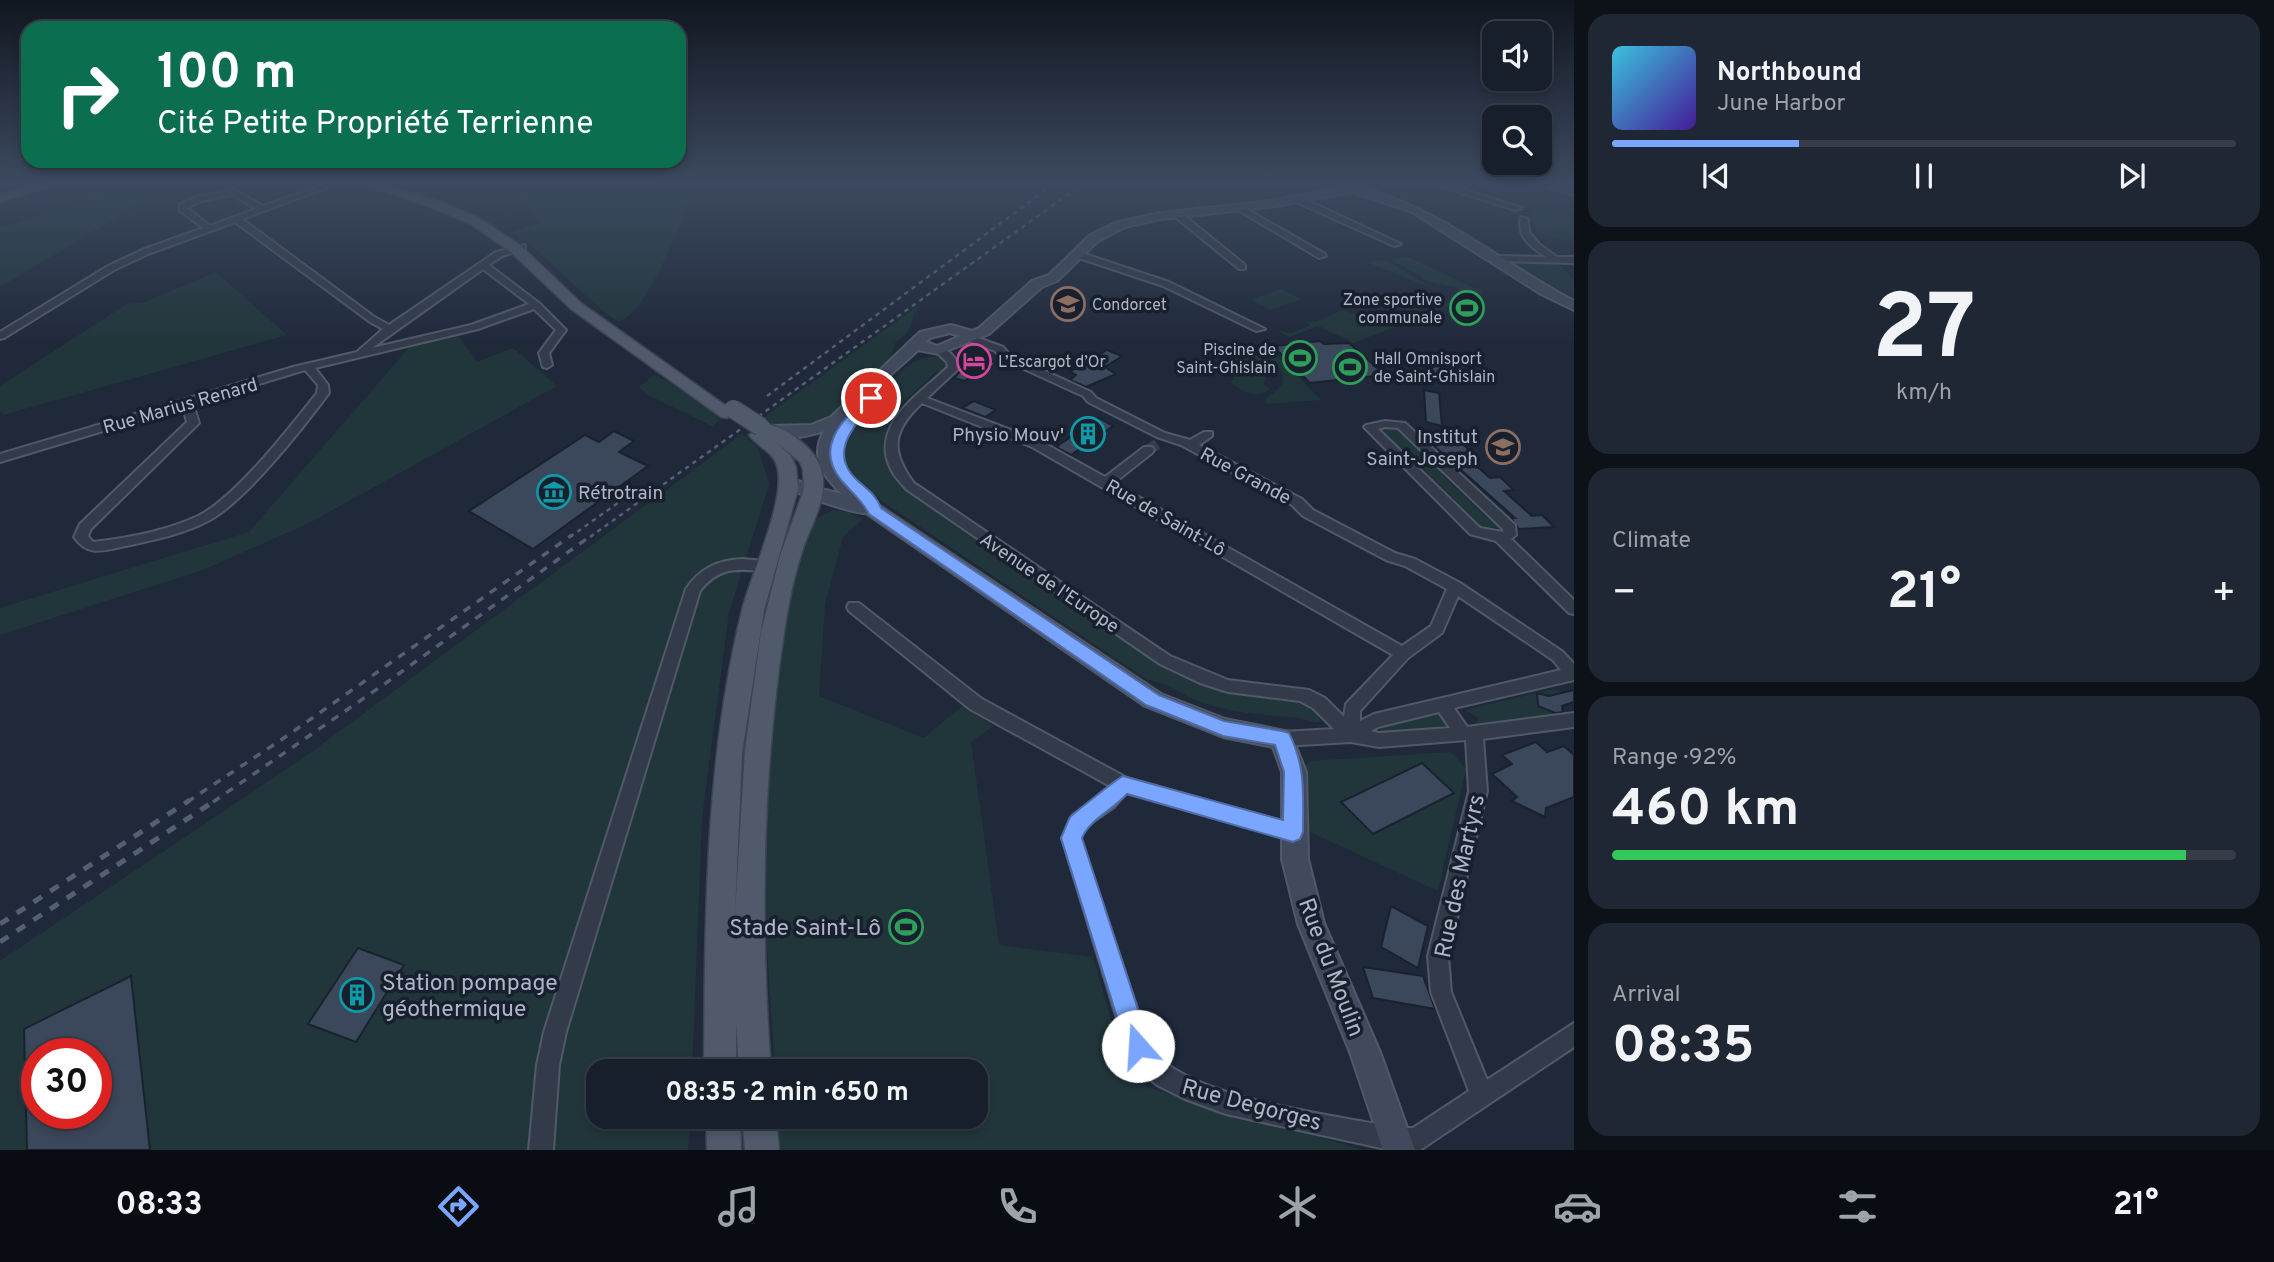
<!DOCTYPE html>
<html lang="en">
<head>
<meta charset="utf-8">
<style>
	:root { --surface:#171f2c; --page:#202734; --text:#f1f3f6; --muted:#9ea2a9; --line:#363d48; --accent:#7aa6ff }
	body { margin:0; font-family:Overpass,sans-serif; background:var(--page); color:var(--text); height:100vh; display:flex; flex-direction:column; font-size:26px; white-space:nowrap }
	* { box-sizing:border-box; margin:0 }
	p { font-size:23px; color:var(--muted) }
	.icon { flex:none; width:38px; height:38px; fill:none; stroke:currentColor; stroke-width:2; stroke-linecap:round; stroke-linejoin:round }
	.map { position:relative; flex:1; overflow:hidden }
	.sheet { display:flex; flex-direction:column; gap:14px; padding:14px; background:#0d1118; width:700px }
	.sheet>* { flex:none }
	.hud { position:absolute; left:21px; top:21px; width:665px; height:147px; border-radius:21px; box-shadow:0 4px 10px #0003,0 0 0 2px var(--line); background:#0b6e4f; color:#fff; overflow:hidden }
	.fabs { position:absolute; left:1482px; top:21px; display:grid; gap:14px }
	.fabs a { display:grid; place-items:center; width:70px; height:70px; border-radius:14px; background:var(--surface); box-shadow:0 4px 10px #0003,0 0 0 2px var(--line); font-size:35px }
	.speed { position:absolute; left:21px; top:1038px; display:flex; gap:14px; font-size:35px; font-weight:700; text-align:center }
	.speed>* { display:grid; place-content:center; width:91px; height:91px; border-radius:50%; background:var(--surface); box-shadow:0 4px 10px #0003,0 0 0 2px var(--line); line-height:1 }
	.speed .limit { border:10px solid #d22; background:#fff; color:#111 }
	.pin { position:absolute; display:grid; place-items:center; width:60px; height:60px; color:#fff; margin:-30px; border:4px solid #fff; border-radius:50%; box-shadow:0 2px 7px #0007 }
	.me { position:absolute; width:77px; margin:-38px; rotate:341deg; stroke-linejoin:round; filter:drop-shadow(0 0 5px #0008) }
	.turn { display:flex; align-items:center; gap:24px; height:147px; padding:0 21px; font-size:32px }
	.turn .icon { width:91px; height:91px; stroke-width:2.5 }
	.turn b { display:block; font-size:49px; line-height:60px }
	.big { font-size:52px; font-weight:700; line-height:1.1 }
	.sheet .tile { flex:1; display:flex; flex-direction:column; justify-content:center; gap:10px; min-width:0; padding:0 24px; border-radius:21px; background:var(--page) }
	.sheet .dial { align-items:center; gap:0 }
	.dial b { font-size:91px; line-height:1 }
	.song { display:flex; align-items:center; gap:21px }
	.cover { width:84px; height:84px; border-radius:10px; background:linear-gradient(135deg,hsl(190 70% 55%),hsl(260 70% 35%)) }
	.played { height:7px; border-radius:4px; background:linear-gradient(90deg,var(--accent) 30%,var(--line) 30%) }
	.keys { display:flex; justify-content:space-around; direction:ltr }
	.heat { display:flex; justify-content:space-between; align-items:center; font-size:38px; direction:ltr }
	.charge { height:10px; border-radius:5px; background:linear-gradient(90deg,#34c759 92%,var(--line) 0) }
	.trip { position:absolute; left:586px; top:1059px; width:402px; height:70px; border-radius:21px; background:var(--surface); box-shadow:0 4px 10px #0003,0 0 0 2px var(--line); font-weight:700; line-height:70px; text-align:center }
	.dock { display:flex; height:112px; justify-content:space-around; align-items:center; background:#090c12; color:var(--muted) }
	.dock .icon { width:49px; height:49px }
	.dock .selected { color:var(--accent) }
	.dock b { font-size:32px; color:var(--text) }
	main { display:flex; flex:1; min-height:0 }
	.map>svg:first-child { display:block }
</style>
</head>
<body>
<main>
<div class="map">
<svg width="1574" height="1150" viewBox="0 0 1574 1150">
	<rect width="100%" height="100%" fill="#1f293a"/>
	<g fill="#21363b" fill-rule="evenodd">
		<polygon points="127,183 227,183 143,202 0,287 0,227 91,203 90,198 130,187"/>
		<path d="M526 183H715L692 194C681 223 648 311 619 322 580 296 552 258 512 232L539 223 521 199 542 188Z"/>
		<polygon points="1536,210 1574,217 1574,241 1539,234 1528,215"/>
		<polygon points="1406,256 1483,292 1354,343 1318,326 1290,337 1277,331 1292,333 1310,325 1306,322 1315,322 1343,310 1376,322 1383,320 1394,325 1415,316 1405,310 1412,307 1423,313 1438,307 1425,300 1428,299 1441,305 1472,295 1454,287 1430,282 1391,260"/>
		<polygon points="1380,260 1390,262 1434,289 1369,263 1362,263"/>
		<polygon points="1553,260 1574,279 1574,301 1538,281 1508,261"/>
		<polygon points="216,272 287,335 3,415 0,411 0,386 127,304 145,302"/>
		<polygon points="1281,289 1301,299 1270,310 1251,300"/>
		<polygon points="918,306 907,334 895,343 891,357 826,419 805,426 784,427 773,425 762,419"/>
		<polygon points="457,333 477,362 513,348 557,386 309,523 203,570 0,635 0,608 249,532 413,343"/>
		<path d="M1264 342 1321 400 1267 404 1264 402C1268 396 1277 392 1281 385 1289 370 1267 356 1259 346L1258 343Z"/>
		<path d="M1246 345 1254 347 1271 366 1263 363 1267 372 1264 384 1270 389C1256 400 1243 392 1231 382L1240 368 1229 353Z"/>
		<path d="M936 356 943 358 950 366 945 373 936 372 894 410 902 412C884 430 882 449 893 472L1173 669 1309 703 1319 713 1320 722C1312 723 1306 719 1299 718 1262 714 1233 714 1198 701 1182 695 1164 681 1148 680L885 503C871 492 845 477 842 457 839 432 891 378 911 364 918 359 927 357 936 356Z"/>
		<polygon points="654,375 670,383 721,419 712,426 648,395 639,387"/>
		<path d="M1383 427 1401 429 1413 439 1406 438C1417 454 1433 458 1447 471H1442V475L1486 517 1499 521 1505 531 1494 527 1486 528V533L1466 519 1473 521 1474 519 1407 453 1395 449 1379 432Z"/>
		<path d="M742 434 758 447 769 485 729 612 702 818 692 1071H598V1116L690 1117 688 1150H0V961L302 759ZM37 1054H96V1113H37Z"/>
		<polygon points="834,510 849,512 863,519 843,537 825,604 819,696 924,738 962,706 993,726 971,742 999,945 1093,957 1129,1082 1364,1150 780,1150 778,1117 976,1116 976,1071 775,1071 760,839 785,607 807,534 818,517"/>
		<polygon points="1554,689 1566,694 1553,698 1537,694 1539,706 1559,715 1475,725 1478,718 1465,710"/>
		<polygon points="1434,713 1445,717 1450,727 1386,733 1380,729 1379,726"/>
		<polygon points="1451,752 1466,769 1438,891 1308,831 1305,766 1310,761"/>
	</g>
	<g fill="#3b475a" stroke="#1a2230" stroke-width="2" fill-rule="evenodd">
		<polygon points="1320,341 1324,344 1349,343 1385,375 1310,383 1273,346"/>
		<polygon points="1107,350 1122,356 1105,367 1116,374 1086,387 1070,380 1076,375 1070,372"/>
		<polygon points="971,351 996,363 979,378 971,376 965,381 954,378 968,364 958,358"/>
		<polygon points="1451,359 1468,368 1424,384 1423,371"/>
		<polygon points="1424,390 1439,393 1442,426 1426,422"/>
		<polygon points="974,401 996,410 985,417 962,408"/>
		<polygon points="1099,418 1113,426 1071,455 1056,447"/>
		<polygon points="614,431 634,441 619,452 648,466 533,549 469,511 585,435 599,442"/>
		<polygon points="1448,435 1457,439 1474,454 1464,455 1490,478 1500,477 1514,490 1504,491 1532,516 1542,515 1554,527 1519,529 1511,518 1515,518 1424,437"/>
		<polygon points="1574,690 1574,702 1562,706 1563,712 1555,713 1538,706 1537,693 1549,696"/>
		<polygon points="1536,742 1547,752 1564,746 1574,755 1574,797 1546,808 1545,817 1512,801 1517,797 1492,774 1512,764 1502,755"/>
		<polygon points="1422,763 1454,793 1373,834 1341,802"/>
		<polygon points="1391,906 1428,926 1418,968 1381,947"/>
		<polygon points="358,948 404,965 356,1042 308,1024"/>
		<polygon points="1363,967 1423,976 1435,1009 1373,998"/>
		<path d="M131 976 150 1150H27L24 1029ZM37 1054H96V1113H37Z"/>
	</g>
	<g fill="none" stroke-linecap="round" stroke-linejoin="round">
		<polyline stroke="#343e4f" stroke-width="11" stroke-dasharray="11 6" stroke-linecap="butt" points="1148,450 1159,443"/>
		<g stroke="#505968" stroke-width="4">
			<g id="street">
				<path d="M328 183H339L242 219 376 318 389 325 496 252 525 245V249L502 256 489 265 539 303 566 330 549 353 552 365 547 368 543 367 539 353 556 330 534 309 478 329 315 368 328 385 329 393C303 428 245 502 208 521 184 534 153 540 126 546 104 550 89 558 74 537L80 524 187 422 183 407 0 462V454L293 367 357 352 383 329 370 322 235 222 148 254 114 270 4 338 0 339V332L108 266 142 250 203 228 180 211V204L196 197 234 190 263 206ZM233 195 256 209 210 226 187 208 201 201ZM483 269 529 304 471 325 372 348ZM305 370 318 385 317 393C290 427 236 497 198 516 166 531 128 538 93 542L88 536 91 529 197 425 199 423 193 404Z"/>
				<polygon points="1431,183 1443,183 1522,208 1515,210"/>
				<polygon points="1534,183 1546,183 1574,191 1574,195"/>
				<polygon points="1294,197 1300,197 1401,244 1394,246 1294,201"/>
				<polygon points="1241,206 1325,254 1326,256 1319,258 1238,210 1237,208"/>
				<polygon points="1174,212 1180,212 1245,265 1245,269 1239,269 1174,216"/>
				<path d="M1521 217 1528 219 1529 232 1539 244 1557 257H1574V263L1492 261V257L1495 256 1546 257C1531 247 1516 237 1521 217Z"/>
				<polygon points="1076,253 1082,253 1169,282 1265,329 1256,331 1163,286 1076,257"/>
				<path d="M970 335 1003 347 1010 355 1091 392 1096 398 1165 433 1190 440 1204 432H1212V436L1199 445 1302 499 1313 510 1395 553 1415 559 1460 583 1563 652 1574 664V680L1454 708 1467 727 1574 713V727L1483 739 1487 791 1448 956 1451 992 1487 1080 1574 1023V1047L1420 1150H1390L1226 1114 1185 1099 1157 1085 1137 1069 1121 1032 1062 838 1073 815 1102 795 1110 786 970 709 849 611 847 607 849 603H859L982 699 1127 778 1299 826 1302 832 1299 838 1293 840 1126 793 1114 807 1085 827 1080 838 1151 1050C1196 1101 1331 1114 1397 1128H1413L1469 1091 1431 992 1428 956 1469 791 1466 740 1379 747 1351 742 1282 746 1276 744 1274 739 1276 734 1282 732 1334 729 1313 708 1300 701 1228 692 1200 683 1160 664 906 489C900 482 893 475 890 467 870 424 922 392 948 367L947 362 934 350 939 347C949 350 957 358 959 368L927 398 1040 441 1105 477 1144 447H1152L1154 450 1152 453 1114 483 1402 646 1431 626 1447 589 1405 566 1386 560 1303 516 1292 505 1181 445 1157 437 1088 402 1083 396 1002 359 995 351 966 340 965 338ZM922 403 1032 447 1393 655 1346 704 1344 717 1325 698 1309 690 1228 680 1170 656 914 483C890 451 892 431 922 403ZM1458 596 1553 660 1561 670 1374 714 1360 721V711L1408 658 1442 633ZM1439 712 1450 728 1379 733 1371 731 1378 727Z"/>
				<path d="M1385 421 1405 423 1515 525 1516 535 1511 539 1574 600V614L1569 613 1496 541 1470 534 1364 427 1366 425ZM1385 427 1398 428 1503 529V532L1480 528 1378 429Z"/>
				<path d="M743 559 765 561 772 566C759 580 728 554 700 591L566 1032 559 1065 553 1150H529L537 1065 544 1032 686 589C700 568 718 560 743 559Z"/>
			</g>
		</g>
		<g stroke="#505968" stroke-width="4">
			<path id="secondary" d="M1361 184 1365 185V189C1443 210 1503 264 1574 301V310L1541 294 1412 212 1353 192 1270 207 1161 219 1125 227 1098 241 1057 281 1042 287 989 334 939 354 918 350C893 374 819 429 837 468 845 485 867 496 881 507L1161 694 1225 719 1290 732 1306 772 1308 859 1324 923 1380 1052 1415 1150H1383L1350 1052 1298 924 1282 859V772L1273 747 1223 737 1145 706 866 513C855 514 788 492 781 483L790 478 817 488 842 494C822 476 810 456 824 431 808 436 775 444 761 431L769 426 811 425 831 417 920 332 951 325 972 331 979 328 1032 281 1049 275 1090 235 1118 222 1161 213 1270 201ZM950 333 960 336 937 346 926 342 930 338Z"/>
		</g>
		<g stroke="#3c4454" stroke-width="3">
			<g id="primary">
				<polygon points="43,183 62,183 0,202 0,194"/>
				<polygon points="359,183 377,183 441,202 479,218 521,246 581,303 736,413 727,418 721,417 571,309 511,252 471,224 433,208"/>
				<path d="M761 422C787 428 821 449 823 479 825 506 808 530 801 555 793 580 788 606 784 633 762 778 760 924 771 1071H739L736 1021V1071H704C705 917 705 761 742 610 751 574 787 498 777 466 774 453 757 446 749 435L755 431 752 427 755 423ZM776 442 800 462 803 470 804 489 780 556 761 632 745 750 735 914 742 753 764 610 798 489 796 467 791 456Z"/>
				<polygon points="706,1116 740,1116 741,1150 707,1150"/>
				<polygon points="742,1116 776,1116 779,1150 745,1150"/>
			</g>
		</g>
		<use href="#street" fill="#333b4a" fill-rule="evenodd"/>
		<use href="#secondary" fill="#414a5d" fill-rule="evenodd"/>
		<use href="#primary" fill="#505a6a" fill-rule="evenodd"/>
		<g stroke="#545f71" stroke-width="2.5" stroke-dasharray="4.5 4.5" stroke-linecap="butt">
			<polyline points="767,396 1055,183"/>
			<polyline points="570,537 622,500"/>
			<polyline points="590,537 1084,183"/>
		</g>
		<g stroke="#545f71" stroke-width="3.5" stroke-dasharray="8 8" stroke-linecap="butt">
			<polyline points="187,802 281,740 572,535"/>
			<polyline points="213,802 383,685 592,535"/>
		</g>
		<g stroke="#545f71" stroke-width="5" stroke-dasharray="10 10" stroke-linecap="butt">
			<polyline points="0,924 190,800"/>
			<polyline points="0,942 216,800"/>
		</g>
		<g stroke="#3c4454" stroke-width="20" stroke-linecap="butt">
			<polyline id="primary-bridge" points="733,409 761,427"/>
		</g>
		<use href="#primary-bridge" stroke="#505a6a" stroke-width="18"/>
	</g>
	<linearGradient id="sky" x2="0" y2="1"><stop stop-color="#111720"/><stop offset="0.53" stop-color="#3c4960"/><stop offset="1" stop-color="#3c4960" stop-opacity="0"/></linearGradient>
	<rect width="1574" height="344" fill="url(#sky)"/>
	<path fill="#7aa6ff" stroke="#4f6ca6" stroke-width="2" d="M871 394 877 398C859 422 826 450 856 479 866 489 876 494 881 508L1159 695 1224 721 1282 731 1289 733C1306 767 1303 795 1303 832L1300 839 1293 842 1127 794C1113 810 1090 819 1082 838L1150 1046 1147 1055 1138 1058 1129 1055 1126 1046 1061 838C1064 831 1067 823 1070 817 1073 814 1119 777 1123 776L1283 820 1284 772 1275 745 1223 736 1146 705 869 514C861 499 852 493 841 480 814 446 843 421 867 395Z"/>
	<defs>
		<g id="university-ring" transform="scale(1.75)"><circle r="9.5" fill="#18202e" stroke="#8d6e63" stroke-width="1.5"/><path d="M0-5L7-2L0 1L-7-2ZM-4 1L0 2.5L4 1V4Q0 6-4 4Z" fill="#8d6e63"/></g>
		<g id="stadium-ring" transform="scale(1.75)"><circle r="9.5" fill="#18202e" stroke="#2e9e5b" stroke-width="1.5"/><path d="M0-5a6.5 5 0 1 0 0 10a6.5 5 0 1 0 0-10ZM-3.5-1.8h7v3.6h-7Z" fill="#2e9e5b"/></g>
		<g id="hotel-ring" transform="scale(1.75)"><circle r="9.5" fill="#18202e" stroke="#d1479c" stroke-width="1.5"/><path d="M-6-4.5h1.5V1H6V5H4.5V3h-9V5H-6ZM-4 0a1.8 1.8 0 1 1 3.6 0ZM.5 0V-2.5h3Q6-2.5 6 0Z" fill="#d1479c"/></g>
		<g id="building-ring" transform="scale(1.75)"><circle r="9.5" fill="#18202e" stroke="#0f9aa8" stroke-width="1.5"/><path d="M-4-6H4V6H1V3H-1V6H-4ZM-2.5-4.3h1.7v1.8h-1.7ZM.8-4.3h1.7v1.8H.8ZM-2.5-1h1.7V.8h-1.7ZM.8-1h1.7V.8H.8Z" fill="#0f9aa8"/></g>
		<g id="school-ring" transform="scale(1.75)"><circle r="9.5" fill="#18202e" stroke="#8d6e63" stroke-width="1.5"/><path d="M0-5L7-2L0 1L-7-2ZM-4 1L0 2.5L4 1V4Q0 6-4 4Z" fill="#8d6e63"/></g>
		<g id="museum-ring" transform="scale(1.75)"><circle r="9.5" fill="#18202e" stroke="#0f9aa8" stroke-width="1.5"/><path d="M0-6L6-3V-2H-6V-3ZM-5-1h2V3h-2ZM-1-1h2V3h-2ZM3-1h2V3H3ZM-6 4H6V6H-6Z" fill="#0f9aa8"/></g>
	</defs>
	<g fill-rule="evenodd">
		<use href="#university-ring" x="1068" y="304"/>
		<use href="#stadium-ring" x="1467" y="308"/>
		<use href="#stadium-ring" x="1300" y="358"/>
		<use href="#hotel-ring" x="974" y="361"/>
		<use href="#stadium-ring" x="1350" y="367"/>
		<use href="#building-ring" x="1088" y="434"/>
		<use href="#school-ring" x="1503" y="447"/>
		<use href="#museum-ring" x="554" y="492"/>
		<use href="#stadium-ring" x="906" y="927"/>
		<use href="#building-ring" x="357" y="995"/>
	</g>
	<g text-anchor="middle" stroke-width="7" stroke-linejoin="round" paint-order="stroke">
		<g font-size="16" fill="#adb6c7" stroke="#18202e" text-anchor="start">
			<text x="1442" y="305" text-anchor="end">Zone sportive<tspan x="1442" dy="18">communale</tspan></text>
			<text x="1092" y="310">Condorcet</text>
			<text x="1276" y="355" text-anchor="end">Piscine de<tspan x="1276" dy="18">Saint-Ghislain</tspan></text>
			<text x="1374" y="364">Hall Omnisport<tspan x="1374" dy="18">de Saint-Ghislain</tspan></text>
			<text x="998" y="367">L’Escargot d’Or</text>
		</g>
		<g font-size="19" fill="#adb6c7" stroke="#18202e">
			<text transform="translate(180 405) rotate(-16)" y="7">Rue Marius Renard</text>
			<text transform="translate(1246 475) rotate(28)" y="7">Rue Grande</text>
			<text transform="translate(1166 517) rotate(30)" y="7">Rue de Saint-Lô</text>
			<text transform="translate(1050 582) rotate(34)" y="7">Avenue de l'Europe</text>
		</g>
		<g font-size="19" fill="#adb6c7" stroke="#18202e" text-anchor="end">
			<text x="1064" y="441">Physio Mouv'</text>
			<text x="1478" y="443">Institut<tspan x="1478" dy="22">Saint-Joseph</tspan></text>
			<text x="578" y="499" text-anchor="start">Rétrotrain</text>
		</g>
		<g font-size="23" fill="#adb6c7" stroke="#18202e">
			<text transform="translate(1459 876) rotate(-78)" y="8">Rue des Martyrs</text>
			<text transform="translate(1332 967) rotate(69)" y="8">Rue du Moulin</text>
			<text transform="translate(1252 1104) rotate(15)" y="8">Rue Degorges</text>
		</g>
		<g font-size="23" fill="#adb6c7" stroke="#18202e" text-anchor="end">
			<text x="881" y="935">Stade Saint-Lô</text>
			<text x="382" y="990" text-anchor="start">Station pompage<tspan x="382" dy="26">géothermique</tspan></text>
		</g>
	</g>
</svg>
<div class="fabs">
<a><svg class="icon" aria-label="sound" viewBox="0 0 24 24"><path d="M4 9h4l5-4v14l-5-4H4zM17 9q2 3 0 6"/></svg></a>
<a><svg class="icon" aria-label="search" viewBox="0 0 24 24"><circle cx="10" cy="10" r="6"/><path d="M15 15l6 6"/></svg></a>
</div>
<div class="speed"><div class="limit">30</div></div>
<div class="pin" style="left:871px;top:398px;background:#d93025"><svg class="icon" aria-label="arrive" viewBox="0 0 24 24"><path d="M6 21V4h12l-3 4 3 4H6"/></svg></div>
<svg class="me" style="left:1138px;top:1046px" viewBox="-20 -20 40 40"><circle r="19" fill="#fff"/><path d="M0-13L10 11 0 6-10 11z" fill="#7aa6ff"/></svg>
<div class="trip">08:35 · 2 min · 650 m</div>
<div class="hud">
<div class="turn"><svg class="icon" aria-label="right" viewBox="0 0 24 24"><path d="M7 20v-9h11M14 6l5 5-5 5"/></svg><div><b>100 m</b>Cité Petite Propriété Terrienne</div></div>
</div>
</div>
<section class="sheet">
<div class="tile">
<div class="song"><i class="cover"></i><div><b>Northbound</b><p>June Harbor</p></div></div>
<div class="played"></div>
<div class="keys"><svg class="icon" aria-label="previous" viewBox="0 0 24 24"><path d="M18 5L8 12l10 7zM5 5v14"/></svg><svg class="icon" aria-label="pause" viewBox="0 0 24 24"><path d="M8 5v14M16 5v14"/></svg><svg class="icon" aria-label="next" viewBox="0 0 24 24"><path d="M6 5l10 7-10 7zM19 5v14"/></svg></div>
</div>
<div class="tile dial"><b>27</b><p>km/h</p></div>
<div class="tile"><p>Climate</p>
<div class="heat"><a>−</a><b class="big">21°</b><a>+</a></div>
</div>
<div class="tile"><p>Range · 92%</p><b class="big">460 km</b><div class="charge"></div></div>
<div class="tile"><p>Arrival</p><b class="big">08:35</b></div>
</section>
</main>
<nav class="dock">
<b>08:33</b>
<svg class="icon selected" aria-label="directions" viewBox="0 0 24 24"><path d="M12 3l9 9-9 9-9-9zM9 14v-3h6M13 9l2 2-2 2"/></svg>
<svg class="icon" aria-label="music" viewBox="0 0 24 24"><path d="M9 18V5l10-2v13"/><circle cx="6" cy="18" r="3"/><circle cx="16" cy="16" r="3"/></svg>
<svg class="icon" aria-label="phone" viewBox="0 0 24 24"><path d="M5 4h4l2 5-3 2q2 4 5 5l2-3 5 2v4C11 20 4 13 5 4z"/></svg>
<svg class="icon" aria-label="climate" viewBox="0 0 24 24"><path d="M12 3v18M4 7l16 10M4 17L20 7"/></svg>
<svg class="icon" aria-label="car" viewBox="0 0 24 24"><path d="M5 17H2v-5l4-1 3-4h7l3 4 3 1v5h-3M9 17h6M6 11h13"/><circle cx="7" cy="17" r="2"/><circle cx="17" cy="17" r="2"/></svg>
<svg class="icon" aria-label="filters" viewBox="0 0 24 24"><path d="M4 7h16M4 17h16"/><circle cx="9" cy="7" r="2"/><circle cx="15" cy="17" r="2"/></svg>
<b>21°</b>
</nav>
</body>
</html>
